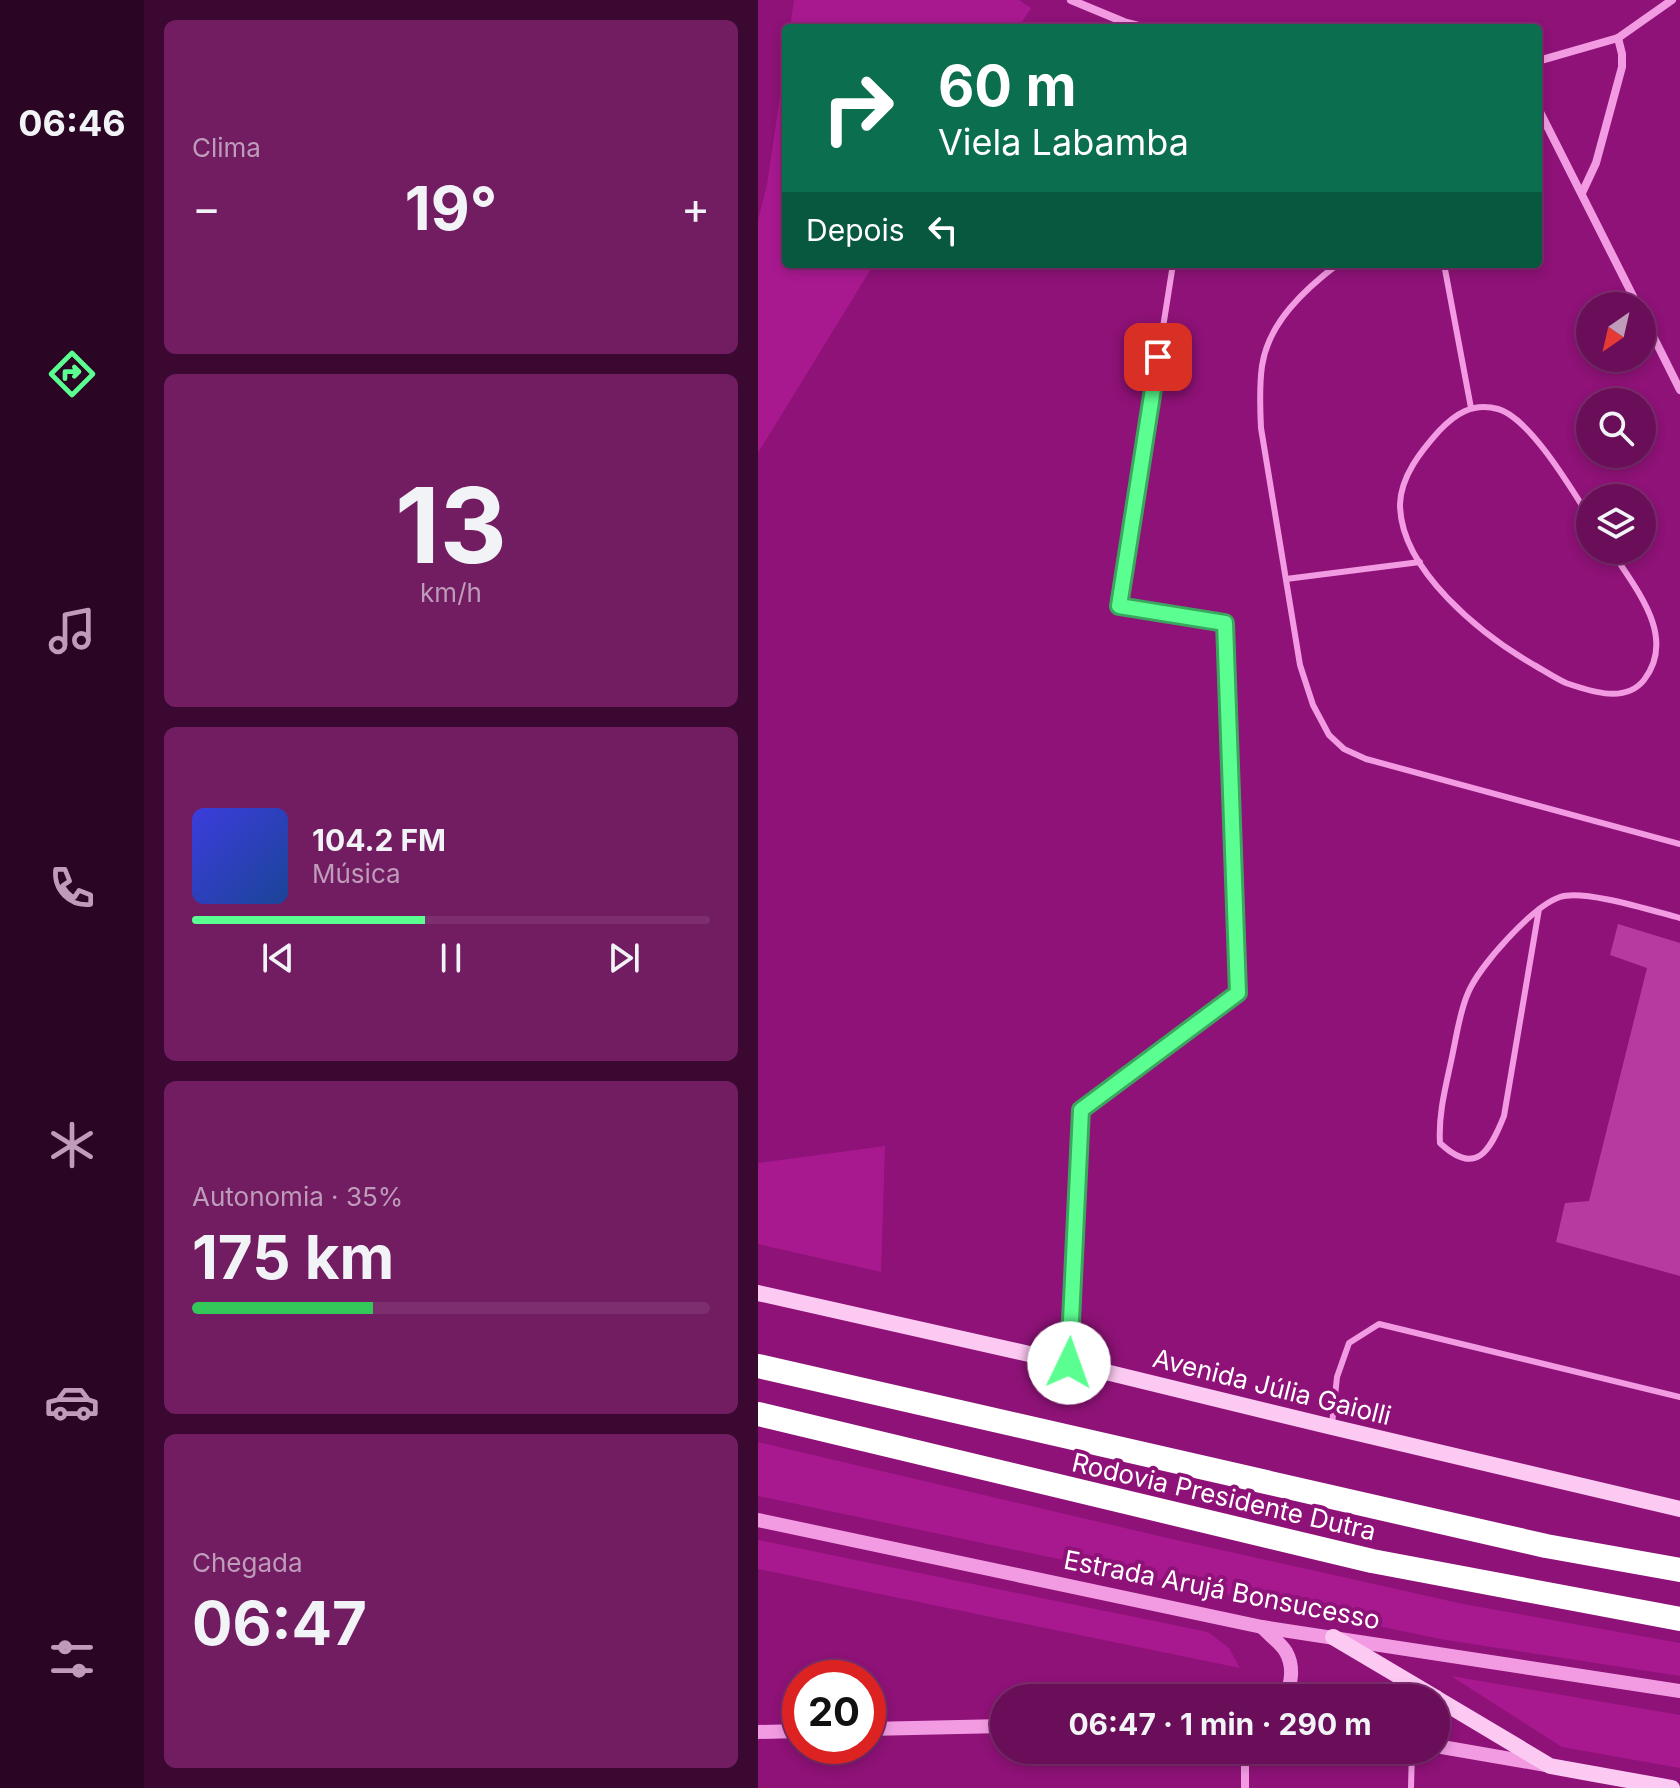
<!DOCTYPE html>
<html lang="pt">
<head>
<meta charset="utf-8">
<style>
	:root { --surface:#6a0e59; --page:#721c62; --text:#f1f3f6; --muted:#be9cba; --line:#7d2e6f; --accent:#5bff91 }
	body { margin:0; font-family:Inter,sans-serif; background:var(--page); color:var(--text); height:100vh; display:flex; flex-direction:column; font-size:30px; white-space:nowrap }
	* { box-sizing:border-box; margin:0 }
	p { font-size:26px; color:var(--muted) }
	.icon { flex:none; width:44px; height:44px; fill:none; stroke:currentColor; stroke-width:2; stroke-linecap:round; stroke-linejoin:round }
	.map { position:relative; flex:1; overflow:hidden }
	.details { display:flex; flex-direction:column; gap:20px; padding:20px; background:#3a0831; width:614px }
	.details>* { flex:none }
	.hud { position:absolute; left:24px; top:24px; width:760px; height:244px; border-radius:8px; box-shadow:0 4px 12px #0003,0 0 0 2px var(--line); background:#0b6e4f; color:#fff; overflow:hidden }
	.needle { width:52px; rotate:214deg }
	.controls { position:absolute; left:818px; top:292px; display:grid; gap:16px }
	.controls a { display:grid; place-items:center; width:80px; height:80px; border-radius:50%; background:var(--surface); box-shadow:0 4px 12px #0003,0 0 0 2px var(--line); font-size:40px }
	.speed { position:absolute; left:24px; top:1660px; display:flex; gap:16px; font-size:40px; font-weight:700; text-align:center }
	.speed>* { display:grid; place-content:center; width:104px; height:104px; border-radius:50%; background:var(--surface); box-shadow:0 4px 12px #0003,0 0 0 2px var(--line); line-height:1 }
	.speed .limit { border:12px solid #d22; background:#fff; color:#111 }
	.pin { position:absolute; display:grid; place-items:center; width:68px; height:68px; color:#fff; margin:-34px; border-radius:16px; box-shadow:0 4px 12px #0006 }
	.me { position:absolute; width:88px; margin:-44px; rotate:3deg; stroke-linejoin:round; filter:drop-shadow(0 0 6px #0008) }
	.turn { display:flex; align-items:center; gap:28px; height:168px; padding:0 24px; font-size:36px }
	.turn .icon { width:104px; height:104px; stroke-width:2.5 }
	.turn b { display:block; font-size:56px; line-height:68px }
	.then { display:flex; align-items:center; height:76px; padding:0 24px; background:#0003; gap:16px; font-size:30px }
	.big { font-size:60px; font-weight:700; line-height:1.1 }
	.details .card { flex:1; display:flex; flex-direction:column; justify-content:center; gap:12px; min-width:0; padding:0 28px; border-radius:12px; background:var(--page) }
	.details .dial { align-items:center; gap:0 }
	.dial b { font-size:104px; line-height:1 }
	.song { display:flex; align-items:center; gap:24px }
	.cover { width:96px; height:96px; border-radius:12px; background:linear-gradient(135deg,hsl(240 70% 55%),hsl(220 70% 35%)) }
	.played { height:8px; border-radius:4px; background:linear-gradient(90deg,var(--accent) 45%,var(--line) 45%) }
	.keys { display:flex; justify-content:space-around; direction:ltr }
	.heat { display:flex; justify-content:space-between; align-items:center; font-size:44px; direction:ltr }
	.charge { height:12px; border-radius:6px; background:linear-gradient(90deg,#34c759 35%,var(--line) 0) }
	.trip { position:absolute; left:232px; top:1684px; width:460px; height:80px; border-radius:40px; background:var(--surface); box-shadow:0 4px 12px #0003,0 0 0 2px var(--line); font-weight:700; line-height:80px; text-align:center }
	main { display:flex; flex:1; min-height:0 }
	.dock { display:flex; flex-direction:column; width:144px; justify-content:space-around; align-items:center; background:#2a0624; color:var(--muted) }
	.dock .icon { width:56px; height:56px }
	.dock .on { color:var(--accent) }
	.dock b { font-size:36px; color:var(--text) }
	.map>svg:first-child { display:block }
</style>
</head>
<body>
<main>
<nav class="dock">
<b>06:46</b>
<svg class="icon on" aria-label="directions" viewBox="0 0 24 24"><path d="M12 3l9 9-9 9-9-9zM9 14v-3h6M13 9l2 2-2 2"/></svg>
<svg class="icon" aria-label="music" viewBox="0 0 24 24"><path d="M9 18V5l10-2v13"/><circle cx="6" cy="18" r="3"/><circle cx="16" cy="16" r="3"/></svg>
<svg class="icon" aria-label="phone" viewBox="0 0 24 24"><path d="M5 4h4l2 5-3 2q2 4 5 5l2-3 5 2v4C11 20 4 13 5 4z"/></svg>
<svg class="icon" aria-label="climate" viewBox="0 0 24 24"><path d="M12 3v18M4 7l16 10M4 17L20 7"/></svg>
<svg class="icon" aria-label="car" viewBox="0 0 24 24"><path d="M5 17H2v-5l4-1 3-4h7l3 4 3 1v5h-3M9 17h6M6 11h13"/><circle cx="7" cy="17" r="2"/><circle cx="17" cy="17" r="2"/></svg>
<svg class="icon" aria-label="filters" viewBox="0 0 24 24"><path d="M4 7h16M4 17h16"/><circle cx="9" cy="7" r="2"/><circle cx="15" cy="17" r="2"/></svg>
</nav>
<section class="details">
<div class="card"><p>Clima</p>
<div class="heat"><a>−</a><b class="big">19°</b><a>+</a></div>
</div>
<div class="card dial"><b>13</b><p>km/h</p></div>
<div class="card">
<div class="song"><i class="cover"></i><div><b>104.2 FM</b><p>Música</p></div></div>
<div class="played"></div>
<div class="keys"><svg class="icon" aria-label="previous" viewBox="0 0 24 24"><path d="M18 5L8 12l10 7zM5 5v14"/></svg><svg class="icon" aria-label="pause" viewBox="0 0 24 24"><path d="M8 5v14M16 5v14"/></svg><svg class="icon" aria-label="next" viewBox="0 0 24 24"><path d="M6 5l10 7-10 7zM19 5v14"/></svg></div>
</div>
<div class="card"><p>Autonomia · 35%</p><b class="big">175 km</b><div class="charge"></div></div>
<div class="card"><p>Chegada</p><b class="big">06:47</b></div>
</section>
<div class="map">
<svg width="922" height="1788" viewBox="0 0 922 1788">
	<rect width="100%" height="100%" fill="#8e1277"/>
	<g fill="#a81990">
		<polygon points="36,0 261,0 273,8 260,28 32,28"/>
		<polygon points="28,56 28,264 116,264 0,453 0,220 9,185"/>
		<polygon points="127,1146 123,1272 0,1244 0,1163"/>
		<polygon points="0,1442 401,1536 705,1604 922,1643 922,1676 682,1639 0,1496"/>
		<polygon points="0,1540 450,1632 471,1648 482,1668 0,1569"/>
		<polygon points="693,1676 922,1715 922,1768 804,1747"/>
	</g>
	<polygon fill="#b73aa1" points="860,924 922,943 922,1276 798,1242 807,1203 831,1201 889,968 852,955"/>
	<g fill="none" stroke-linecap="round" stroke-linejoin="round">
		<g stroke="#f29be3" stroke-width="6">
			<path d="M580 264C547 289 510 323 504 366 501 387 502 408 503 428L542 665 555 705 571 735 586 749 608 759 922 844"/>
			<polyline points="686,264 713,408"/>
			<path d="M832 518C814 490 772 418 740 409 715 402 697 414 681 431 663 451 643 476 642 504 642 570 724 635 776 665 787 671 797 678 808 683 832 691 867 704 886 680 920 636 876 587 853 550"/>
			<polyline points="528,579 662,562"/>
			<path d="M781 909 746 1116C732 1151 718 1177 682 1143 680 1112 689 1082 695 1052 699 1033 702 1011 710 993 721 966 775 906 802 897 826 889 895 911 922 918"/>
			<polyline points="311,1363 323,1110 480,993 467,623 361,606 415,264"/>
			<polyline points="574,1424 579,1377 591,1343 621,1324 922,1397"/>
			<polyline points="653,1788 654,1750"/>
		</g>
		<g stroke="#f29be3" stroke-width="8">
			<polyline points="313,0 366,22 389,28"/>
			<polyline points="780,61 860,38 914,0"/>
			<polyline points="780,108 880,306"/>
			<polyline points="824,193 838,163 864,67 864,54 860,38"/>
			<polyline points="884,314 922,390"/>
			<polyline points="487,1750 487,1788"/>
		</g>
		<g stroke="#f29be3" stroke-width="14">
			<polyline points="0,1520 504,1627 922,1691"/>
			<path d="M504 1627C511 1635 523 1643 528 1652 536 1666 534 1685 526 1698"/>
			<polyline points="110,1729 246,1726"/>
			<polyline points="0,1732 42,1731"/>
			<polyline points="678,1746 788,1765"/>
		</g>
		<g stroke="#fcc9f2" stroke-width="16">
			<polyline points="0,1293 311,1363 574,1427 922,1509"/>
			<polyline points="575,1637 678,1698"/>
			<polyline points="678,1698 792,1766 914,1788"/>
		</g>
		<g stroke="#fff" stroke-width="24">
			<polyline points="0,1366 788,1546 922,1570"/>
			<polyline points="0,1414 614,1561 922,1619"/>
		</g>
	</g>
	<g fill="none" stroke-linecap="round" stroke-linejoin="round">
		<g stroke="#3ba65e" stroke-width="20">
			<polyline id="route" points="311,1363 323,1110 480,993 467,623 361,606 400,357"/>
		</g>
		<use href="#route" stroke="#5bff91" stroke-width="14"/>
	</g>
	<g text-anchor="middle" stroke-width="8" stroke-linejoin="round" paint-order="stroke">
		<g font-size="26" fill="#fff" stroke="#8e1277">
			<text transform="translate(514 1387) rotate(14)" y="9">Avenida Júlia Gaiolli</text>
			<text transform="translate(466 1497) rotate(13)" y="9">Rodovia Presidente Dutra</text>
			<text transform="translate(464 1590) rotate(11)" y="9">Estrada Arujá Bonsucesso</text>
		</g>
	</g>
</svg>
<div class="controls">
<a><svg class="needle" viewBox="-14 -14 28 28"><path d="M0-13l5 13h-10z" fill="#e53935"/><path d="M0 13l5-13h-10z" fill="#be9cba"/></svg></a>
<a><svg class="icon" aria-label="search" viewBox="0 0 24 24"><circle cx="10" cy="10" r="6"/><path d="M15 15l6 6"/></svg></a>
<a><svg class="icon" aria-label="layers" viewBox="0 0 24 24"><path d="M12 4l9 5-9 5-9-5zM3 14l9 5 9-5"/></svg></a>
</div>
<div class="speed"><div class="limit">20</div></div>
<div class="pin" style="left:400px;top:357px;background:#d93025"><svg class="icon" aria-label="arrive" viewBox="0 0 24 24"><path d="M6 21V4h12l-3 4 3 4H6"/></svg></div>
<svg class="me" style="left:311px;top:1363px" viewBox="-20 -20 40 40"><circle r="19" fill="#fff"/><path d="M0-13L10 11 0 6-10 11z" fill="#5bff91"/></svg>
<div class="trip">06:47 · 1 min · 290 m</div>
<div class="hud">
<div class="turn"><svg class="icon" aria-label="right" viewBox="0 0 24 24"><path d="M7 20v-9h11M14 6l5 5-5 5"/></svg><div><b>60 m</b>Viela Labamba</div></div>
<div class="then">Depois<svg class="icon" aria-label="left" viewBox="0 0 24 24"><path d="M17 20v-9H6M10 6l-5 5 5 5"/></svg></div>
</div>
</div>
</main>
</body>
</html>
